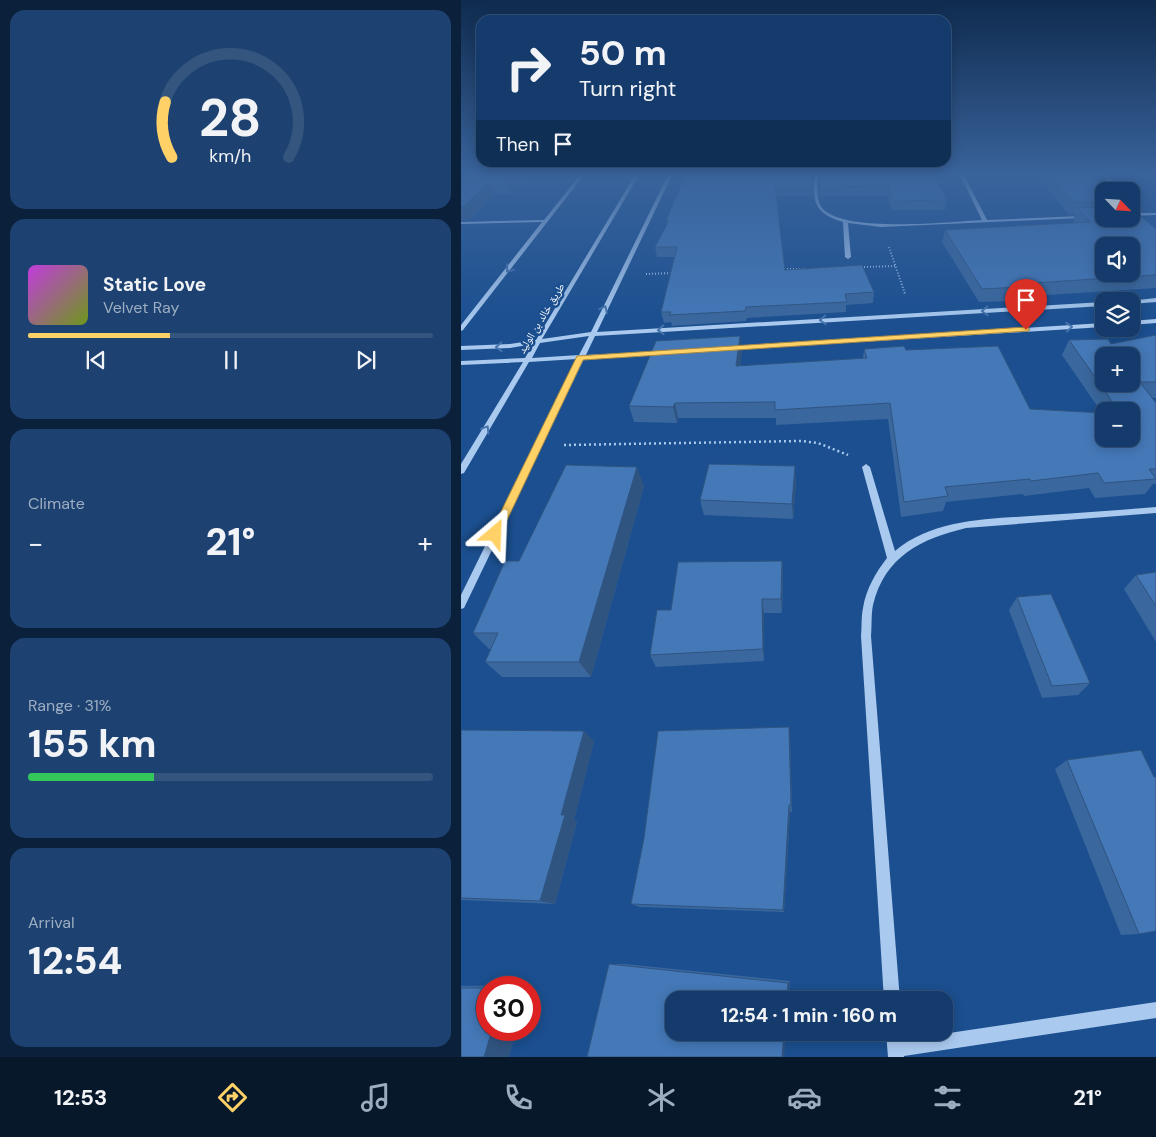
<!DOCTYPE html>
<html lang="en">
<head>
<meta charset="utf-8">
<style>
	:root { --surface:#143b6b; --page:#1d4271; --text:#f1f3f6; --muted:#9dadc1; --line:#33557e; --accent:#ffd166 }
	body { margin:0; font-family:"DM Sans","Noto Naskh Arabic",sans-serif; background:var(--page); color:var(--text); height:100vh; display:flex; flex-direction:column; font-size:19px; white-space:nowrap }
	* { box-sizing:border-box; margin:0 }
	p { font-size:16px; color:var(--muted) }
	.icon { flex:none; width:28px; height:28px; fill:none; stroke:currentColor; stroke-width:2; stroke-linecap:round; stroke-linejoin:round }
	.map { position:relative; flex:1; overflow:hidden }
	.details { display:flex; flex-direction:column; gap:10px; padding:10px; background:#0b203b; width:461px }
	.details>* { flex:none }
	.guide { position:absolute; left:15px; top:15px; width:475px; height:152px; border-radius:15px; box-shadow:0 2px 12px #0003,0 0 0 1px var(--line); background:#143b6b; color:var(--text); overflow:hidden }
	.needle { width:32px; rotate:115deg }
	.buttons { position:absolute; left:634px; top:182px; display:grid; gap:10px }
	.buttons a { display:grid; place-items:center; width:45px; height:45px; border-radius:10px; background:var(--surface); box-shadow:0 2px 12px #0003,0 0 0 1px var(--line); font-size:25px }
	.speed { position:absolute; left:15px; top:976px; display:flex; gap:10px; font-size:25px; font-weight:700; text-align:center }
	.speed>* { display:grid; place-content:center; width:65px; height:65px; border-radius:50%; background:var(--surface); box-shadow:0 2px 12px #0003,0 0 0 1px var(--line); line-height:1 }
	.speed .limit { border:8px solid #d22; background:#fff; color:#111 }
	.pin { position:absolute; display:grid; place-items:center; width:42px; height:42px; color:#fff; margin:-51px -21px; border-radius:50% 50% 50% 0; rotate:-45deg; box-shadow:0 0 5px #0007 }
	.pin .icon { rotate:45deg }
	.me { position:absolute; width:55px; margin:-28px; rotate:26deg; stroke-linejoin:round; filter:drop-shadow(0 0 4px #0008) }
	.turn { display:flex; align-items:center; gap:18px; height:105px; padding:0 20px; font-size:22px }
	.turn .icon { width:65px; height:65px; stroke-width:2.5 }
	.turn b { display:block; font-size:35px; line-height:42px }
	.then { display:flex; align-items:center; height:48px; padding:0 20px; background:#0003; gap:10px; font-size:19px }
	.big { font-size:38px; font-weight:800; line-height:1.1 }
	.details .widget { flex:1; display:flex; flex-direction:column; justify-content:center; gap:8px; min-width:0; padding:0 18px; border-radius:15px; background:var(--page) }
	.details .dial { align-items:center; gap:0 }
	.dial svg { height:130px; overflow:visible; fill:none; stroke:var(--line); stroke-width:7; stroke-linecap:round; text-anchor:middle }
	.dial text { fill:var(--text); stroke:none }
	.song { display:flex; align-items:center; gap:15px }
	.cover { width:60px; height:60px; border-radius:8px; background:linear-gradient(135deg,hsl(290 70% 55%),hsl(80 70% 35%)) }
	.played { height:5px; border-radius:2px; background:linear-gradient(90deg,var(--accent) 35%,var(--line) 35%) }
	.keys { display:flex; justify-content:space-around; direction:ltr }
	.heat { display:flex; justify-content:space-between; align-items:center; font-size:28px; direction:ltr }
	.charge { height:8px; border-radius:4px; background:linear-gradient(90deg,#34c759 31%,var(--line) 0) }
	.trip { position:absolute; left:204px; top:991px; width:288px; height:50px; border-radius:15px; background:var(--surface); box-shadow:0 2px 12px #0003,0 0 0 1px var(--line); font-weight:800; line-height:50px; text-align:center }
	.tabs { display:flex; height:80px; justify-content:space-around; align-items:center; background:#08182b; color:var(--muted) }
	.tabs .icon { width:35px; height:35px }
	.tabs .active { color:var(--accent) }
	.tabs b { font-size:22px; color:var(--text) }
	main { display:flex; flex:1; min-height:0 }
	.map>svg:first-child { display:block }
</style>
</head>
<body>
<main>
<section class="details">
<div class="widget dial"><svg viewBox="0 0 100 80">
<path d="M14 69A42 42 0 1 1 86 69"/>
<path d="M14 69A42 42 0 0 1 10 35" stroke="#ffd166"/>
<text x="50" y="56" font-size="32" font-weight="700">28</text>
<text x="50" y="72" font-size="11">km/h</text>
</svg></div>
<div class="widget">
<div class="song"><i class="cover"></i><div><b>Static Love</b><p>Velvet Ray</p></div></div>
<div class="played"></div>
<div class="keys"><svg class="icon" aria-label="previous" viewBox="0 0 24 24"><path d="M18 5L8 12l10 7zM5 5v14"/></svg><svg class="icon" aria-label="pause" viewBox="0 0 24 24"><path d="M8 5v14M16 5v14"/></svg><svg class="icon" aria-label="next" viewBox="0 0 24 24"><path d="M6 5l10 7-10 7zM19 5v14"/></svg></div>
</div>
<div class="widget"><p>Climate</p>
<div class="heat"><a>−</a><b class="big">21°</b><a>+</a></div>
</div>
<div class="widget"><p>Range · 31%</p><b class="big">155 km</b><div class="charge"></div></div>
<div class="widget"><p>Arrival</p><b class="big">12:54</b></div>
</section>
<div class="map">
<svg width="695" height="1057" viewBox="0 0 695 1057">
	<rect width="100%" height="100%" fill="#1b4f8f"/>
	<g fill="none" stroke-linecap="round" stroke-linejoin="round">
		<g stroke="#a9c9ee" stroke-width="2" stroke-dasharray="1 2" stroke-linecap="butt">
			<polyline points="428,247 444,294"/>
			<polyline points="403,267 435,266"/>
			<polyline points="320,269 347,269"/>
			<polyline points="185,274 212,273"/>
		</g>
		<polyline stroke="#a9c9ee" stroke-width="2.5" stroke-dasharray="2 3" stroke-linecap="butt" points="103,445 340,441 357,443 387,455"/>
		<g fill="#a9c9ee" fill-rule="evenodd">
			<polygon points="119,175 123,175 2,330 0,331 0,325 81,222 0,224 0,222 83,220"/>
			<path d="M174 175H178L81 339 130 332 207 175H211L136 332 642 302V306L134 336 125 355 202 351 205 353 202 355 123 359 3 608 0 609V595L116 359 68 362 3 473 0 474V464L62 362 0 365V361L64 358 72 344 49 348 0 350V346L49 344 75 340ZM128 336 118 355 71 358 79 343Z"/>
			<path d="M353 175H357C357 186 354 200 362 209 385 233 487 222 521 220L499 175H503L526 220 642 215V217L420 227 387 223 390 257 387 259 384 257 382 222C353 213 352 203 353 175Z"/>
			<polygon points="641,175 646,175 660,191 656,191"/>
			<polygon points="670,203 681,213 695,213 695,215 670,216 670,214 676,213 670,207"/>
			<polygon points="695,298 695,302 670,304 670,301 668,301"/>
			<polygon points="695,319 695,323 670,325 670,321"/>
			<polygon points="642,323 642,327 270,350 267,348 270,346"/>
			<path d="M405 464 409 467 434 551C474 517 534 519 584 515 621 513 658 510 695 507V513L505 528C460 539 424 556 412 605 410 615 411 626 410 636L439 1000H423L400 636C401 627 400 617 402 608 405 589 415 572 426 558L401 467Z"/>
			<polygon points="695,1002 695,1018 443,1056 443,1057 427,1057 425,1032 441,1032 441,1040"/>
		</g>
	</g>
	<g fill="#3a679d" fill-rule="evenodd">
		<polygon points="0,175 66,175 49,194 35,193 8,220"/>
		<polygon points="351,175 352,196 315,196 324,270 413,292 412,303 385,305 385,312 286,318 285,321 211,326 210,322 203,323 200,312 214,257 196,257 194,247 206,226 205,221"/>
		<polygon points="359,175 473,175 486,200 484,210 431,210 427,196 359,196"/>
		<polygon points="576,175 632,175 642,191 642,219 695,229 695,288 554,297 553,301 518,302 481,242 484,230 615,223 612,220 614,214 608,215"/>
		<path d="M695 335V398H691L695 403V484H692L684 494 634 498 628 488 563 496 562 494 485 502 482 511 440 517 427 419 315 425V418H217L216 423 173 422 168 406 281 351 279 366 402 358 403 349 445 350 569 409 641 413 601 355 608 340 650 344ZM642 411H670L642 439Z"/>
		<polygon points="335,481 332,519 243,515 239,500"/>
		<polygon points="183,486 130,677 41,677 24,662 30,649 28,649 12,633 58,561"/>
		<polygon points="321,561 322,575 321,613 303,613 303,661 195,667 189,655"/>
		<polygon points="695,572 695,642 663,589 675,575"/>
		<polygon points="556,597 629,683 617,695 581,698 548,610"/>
		<polygon points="0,730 133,741 113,820 116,822 94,904 0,900"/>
		<polygon points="329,737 331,812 329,812 323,912 179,907 170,904 183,838"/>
		<polygon points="606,760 678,934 660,935 594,769"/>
		<polygon points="148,964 164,964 329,981 327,1000"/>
		<polygon points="66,985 65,988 26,988 26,1030 55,1030 48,1057 0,1057 0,986"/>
	</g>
	<g fill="#305480">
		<polygon points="49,175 66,175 49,194 44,181"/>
		<polygon points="29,181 35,193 8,220 0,221 0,207"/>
		<polygon points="279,336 281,351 277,381 275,366"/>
		<polygon points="214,403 217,418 216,423 212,407"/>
		<polygon points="334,466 335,481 332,519 331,504"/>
		<polygon points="176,467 183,486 130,677 118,662"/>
		<polygon points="321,561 322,575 321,613 320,599"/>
		<polygon points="301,599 303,613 303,661 302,649"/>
		<polygon points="328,727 329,737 331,812 330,804"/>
		<polygon points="123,731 133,741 113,820 116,822 94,904 79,901 100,815"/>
		<polygon points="328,805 329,812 323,912 322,910"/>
		<polygon points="329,981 327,1000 326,1000 327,983"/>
		<polygon points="66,985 65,988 44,988"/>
		<polygon points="31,1030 55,1030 48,1057 23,1057"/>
		<polygon points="323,1032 325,1032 323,1057 321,1057"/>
	</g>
	<g fill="#4478b7" stroke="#305480" fill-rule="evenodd">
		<polygon points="0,175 49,175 44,181 29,181 2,207 0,207"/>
		<polygon points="224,175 351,175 352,187 314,187 324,270 401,265 413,292 384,294 386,302 285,307 284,311 208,315 210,312 200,312 216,247 194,247 208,221 205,221"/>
		<polygon points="359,175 473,175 486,200 432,201 428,186 359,187"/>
		<polygon points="589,175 632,175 635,179 649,191 642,191 642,202 612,202"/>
		<path d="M642 207V219H670V208L695 229V275L557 284 558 287 521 289 484 230 629 222 617 208ZM642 246H670V274H642Z"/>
		<path d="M695 335V382H679L695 403V469H688L695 479 643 483 637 473 570 481 569 479 484 487 487 496 443 502 429 403 314 410V402L214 403 212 407 168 406 195 341 279 336 275 366 406 358 403 349 443 346 445 350 537 346 569 409 642 413V439H670V411H658L608 340 647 339 650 344ZM642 356H670V384H642Z"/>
		<polygon points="248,464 334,466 331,504 239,500"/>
		<polygon points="105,465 176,467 118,662 24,662 37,633 12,633 44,561 58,561"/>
		<polygon points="321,561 320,599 301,599 302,649 189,655 196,610 210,610 217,562"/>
		<polygon points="695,572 695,606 675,575"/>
		<polygon points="590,594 629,683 591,686 556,597"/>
		<polygon points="328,727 330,804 328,805 322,910 170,904 183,838 197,731"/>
		<polygon points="0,730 123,731 100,815 104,815 79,901 0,898"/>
		<polygon points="680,750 693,777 695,777 695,931 678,934 606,760"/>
		<polygon points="148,964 327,983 326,1000 212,1000 212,1032 323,1032 321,1057 126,1057"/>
		<polygon points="0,988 26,988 26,1030 31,1030 23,1057 0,1057"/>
	</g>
	<defs><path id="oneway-chevron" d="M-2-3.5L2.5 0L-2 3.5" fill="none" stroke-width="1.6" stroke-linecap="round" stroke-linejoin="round" transform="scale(1.25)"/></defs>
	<g stroke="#4674ac">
		<use href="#oneway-chevron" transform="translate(48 269) rotate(129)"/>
		<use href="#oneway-chevron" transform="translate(143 309) rotate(-64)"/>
		<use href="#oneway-chevron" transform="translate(524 311) rotate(177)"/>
		<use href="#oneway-chevron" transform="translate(362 320) rotate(177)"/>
		<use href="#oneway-chevron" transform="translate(608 327) rotate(-4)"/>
		<use href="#oneway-chevron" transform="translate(200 330) rotate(177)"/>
		<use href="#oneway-chevron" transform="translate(38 347) rotate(177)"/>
		<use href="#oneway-chevron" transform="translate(25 429) rotate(-59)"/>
	</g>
	<linearGradient id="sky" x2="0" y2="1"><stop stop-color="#0f2b4f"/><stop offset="0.54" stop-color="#39639b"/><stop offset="1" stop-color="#39639b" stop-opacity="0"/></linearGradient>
	<rect width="695" height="323" fill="url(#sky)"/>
	<polygon fill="#ffd166" stroke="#a68842" points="565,327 568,328 568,331 122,360 38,537 34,539 29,534 116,356"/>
	<g text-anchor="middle" stroke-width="5" stroke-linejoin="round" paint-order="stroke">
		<g font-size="11" fill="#fff" stroke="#1b4f8f">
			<text transform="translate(80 318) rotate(-59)" y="4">طريق خالد بن الوليد</text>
		</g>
	</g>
</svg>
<div class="buttons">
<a><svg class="needle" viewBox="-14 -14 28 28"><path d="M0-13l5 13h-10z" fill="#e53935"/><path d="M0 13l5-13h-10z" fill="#9dadc1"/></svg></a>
<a><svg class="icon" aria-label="sound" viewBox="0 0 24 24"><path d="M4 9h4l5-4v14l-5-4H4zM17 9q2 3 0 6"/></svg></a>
<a><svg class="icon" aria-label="layers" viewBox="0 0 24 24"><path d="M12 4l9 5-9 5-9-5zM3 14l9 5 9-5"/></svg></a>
<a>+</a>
<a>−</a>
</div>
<div class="speed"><div class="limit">30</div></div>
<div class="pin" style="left:565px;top:330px;background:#d93025"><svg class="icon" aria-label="arrive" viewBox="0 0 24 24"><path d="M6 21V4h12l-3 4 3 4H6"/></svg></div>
<svg class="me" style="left:34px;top:534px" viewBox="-20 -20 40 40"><path d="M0-17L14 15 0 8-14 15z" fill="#ffd166" stroke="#fff" stroke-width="4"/></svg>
<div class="trip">12:54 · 1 min · 160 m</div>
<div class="guide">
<div class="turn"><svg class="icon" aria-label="right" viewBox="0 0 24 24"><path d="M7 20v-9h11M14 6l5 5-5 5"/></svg><div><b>50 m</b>Turn right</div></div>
<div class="then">Then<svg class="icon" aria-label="arrive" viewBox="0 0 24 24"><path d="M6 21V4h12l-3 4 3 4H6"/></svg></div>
</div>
</div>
</main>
<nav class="tabs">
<b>12:53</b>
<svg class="icon active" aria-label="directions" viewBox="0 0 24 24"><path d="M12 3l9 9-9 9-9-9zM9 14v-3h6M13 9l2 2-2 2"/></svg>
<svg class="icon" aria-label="music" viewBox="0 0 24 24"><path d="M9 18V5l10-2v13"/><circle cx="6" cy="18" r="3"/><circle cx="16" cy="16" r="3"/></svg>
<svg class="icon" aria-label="phone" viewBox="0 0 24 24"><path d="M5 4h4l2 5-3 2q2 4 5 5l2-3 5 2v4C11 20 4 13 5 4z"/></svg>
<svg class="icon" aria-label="climate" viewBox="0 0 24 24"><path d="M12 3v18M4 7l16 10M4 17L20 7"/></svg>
<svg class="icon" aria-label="car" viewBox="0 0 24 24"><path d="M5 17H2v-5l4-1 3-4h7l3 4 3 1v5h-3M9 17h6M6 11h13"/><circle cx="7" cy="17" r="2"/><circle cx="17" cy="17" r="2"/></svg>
<svg class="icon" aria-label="filters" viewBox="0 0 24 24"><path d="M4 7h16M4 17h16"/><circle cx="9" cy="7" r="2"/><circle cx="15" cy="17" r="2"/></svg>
<b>21°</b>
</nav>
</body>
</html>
